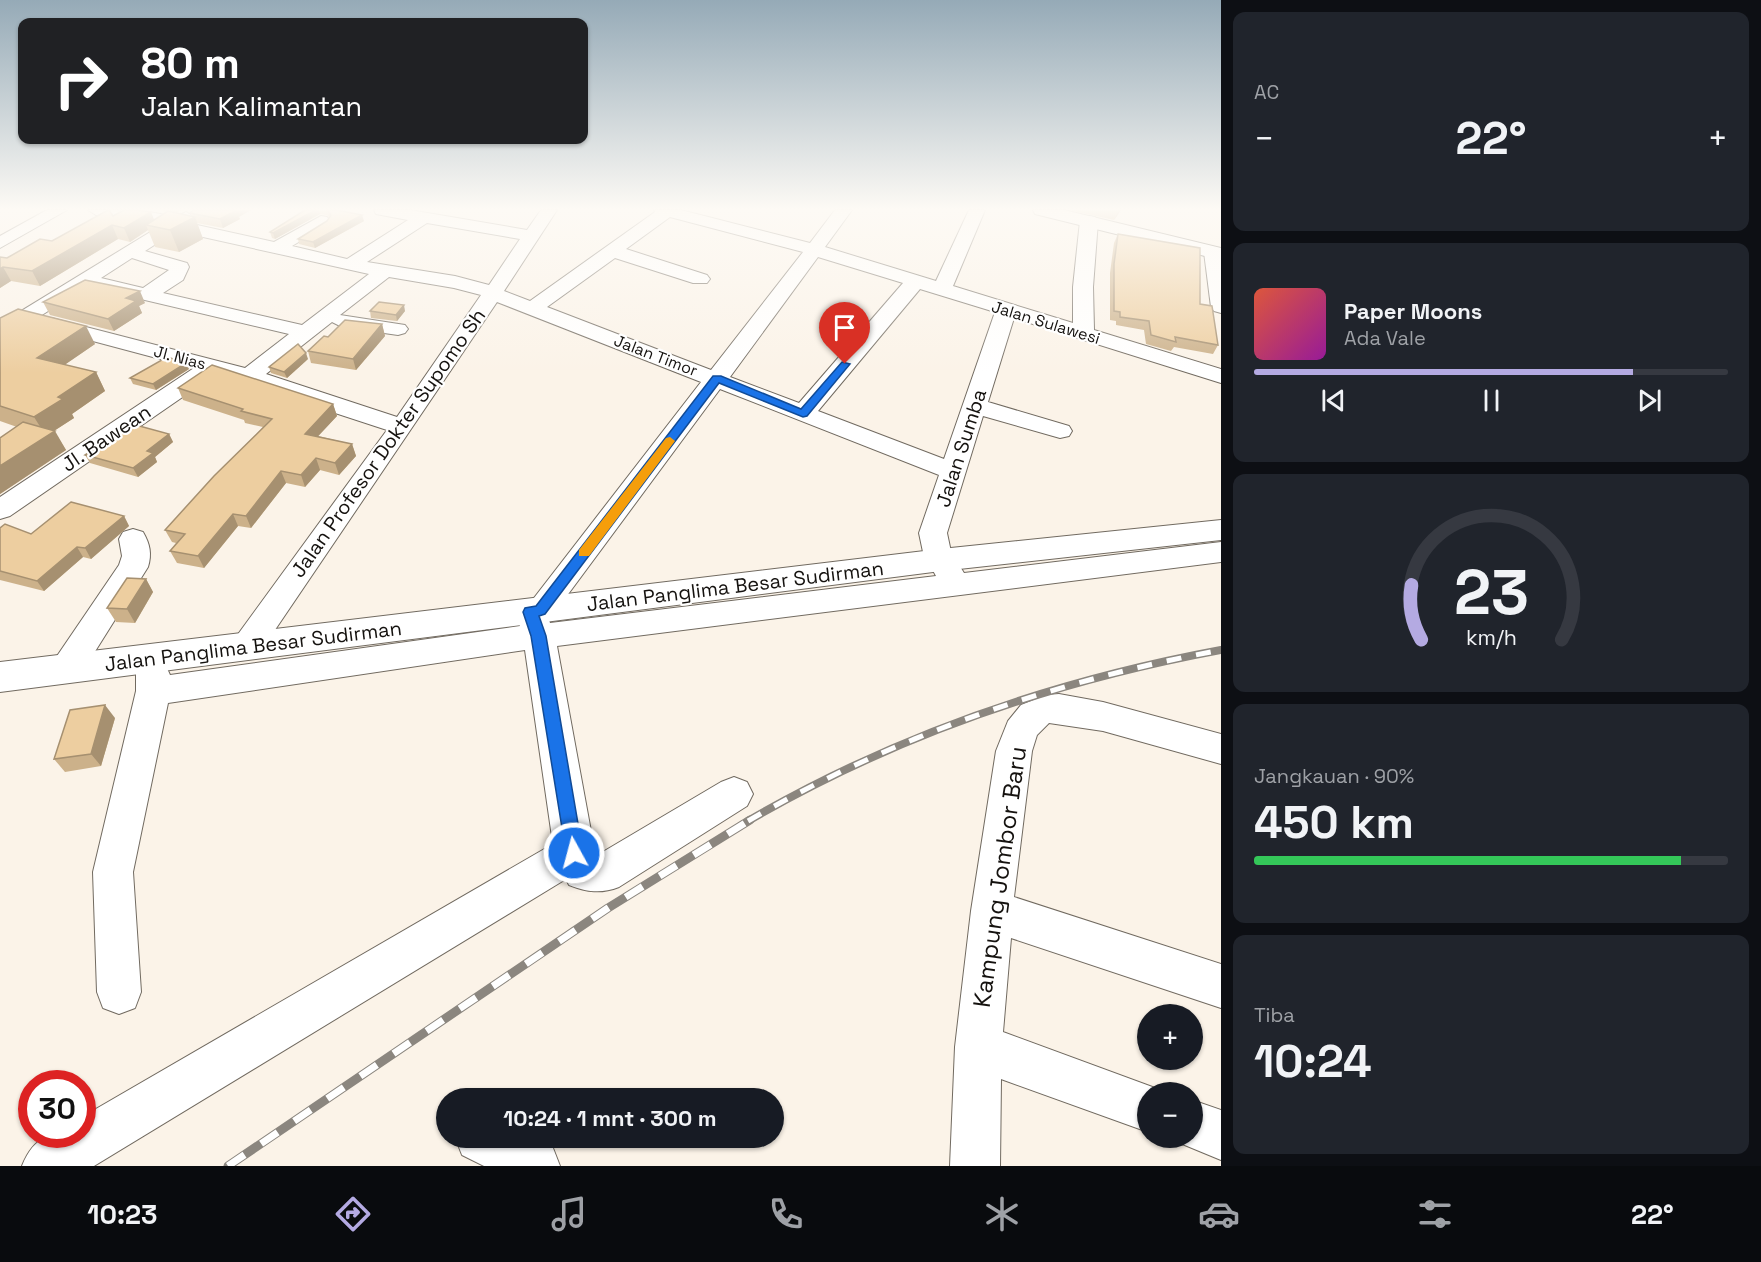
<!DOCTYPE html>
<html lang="id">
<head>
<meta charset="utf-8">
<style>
	:root { --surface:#171b24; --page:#20242c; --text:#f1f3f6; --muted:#9ea1a6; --line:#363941; --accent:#b4aae2 }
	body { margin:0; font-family:"Space Grotesk",sans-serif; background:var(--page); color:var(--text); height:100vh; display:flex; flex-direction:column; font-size:22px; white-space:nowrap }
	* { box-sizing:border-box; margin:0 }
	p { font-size:20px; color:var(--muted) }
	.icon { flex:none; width:33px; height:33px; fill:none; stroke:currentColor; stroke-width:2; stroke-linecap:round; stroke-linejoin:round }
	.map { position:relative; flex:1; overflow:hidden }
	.sheet { display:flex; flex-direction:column; gap:12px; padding:12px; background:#0d0f14; width:540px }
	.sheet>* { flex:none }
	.hud { position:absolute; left:18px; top:18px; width:570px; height:126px; border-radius:12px; box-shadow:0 2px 4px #0004; background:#202124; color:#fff; overflow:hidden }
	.fabs { position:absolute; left:1137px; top:1004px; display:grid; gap:12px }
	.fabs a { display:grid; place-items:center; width:66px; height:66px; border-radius:50%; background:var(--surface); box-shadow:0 2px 4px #0004; font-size:30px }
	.speed { position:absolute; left:18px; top:1070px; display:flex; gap:12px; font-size:30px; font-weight:700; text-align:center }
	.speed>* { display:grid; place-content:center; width:78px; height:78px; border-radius:50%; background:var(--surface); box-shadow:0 2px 4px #0004; line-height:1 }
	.speed .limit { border:9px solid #d22; background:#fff; color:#111 }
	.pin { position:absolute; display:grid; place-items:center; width:51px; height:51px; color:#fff; margin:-62px -26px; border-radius:50% 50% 50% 0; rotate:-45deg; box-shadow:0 0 6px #0007 }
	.pin .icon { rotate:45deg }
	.me { position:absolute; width:66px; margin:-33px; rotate:353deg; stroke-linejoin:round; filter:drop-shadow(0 0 4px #0008) }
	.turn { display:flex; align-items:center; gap:21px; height:126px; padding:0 24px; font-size:27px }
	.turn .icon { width:78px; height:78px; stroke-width:2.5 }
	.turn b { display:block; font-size:42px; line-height:51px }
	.big { font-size:45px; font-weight:700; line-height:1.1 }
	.sheet .tile { flex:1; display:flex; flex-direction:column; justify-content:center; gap:9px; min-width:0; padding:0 21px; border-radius:12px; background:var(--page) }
	.sheet .dial { align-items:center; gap:0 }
	.dial svg { height:156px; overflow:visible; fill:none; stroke:var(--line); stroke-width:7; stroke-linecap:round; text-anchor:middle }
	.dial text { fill:var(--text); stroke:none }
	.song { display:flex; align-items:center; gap:18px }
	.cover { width:72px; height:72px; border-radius:9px; background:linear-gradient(135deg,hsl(10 70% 55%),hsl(300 70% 35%)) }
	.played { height:6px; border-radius:3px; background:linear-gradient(90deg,var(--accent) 80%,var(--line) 80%) }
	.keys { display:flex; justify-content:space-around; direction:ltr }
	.heat { display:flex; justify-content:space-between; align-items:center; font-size:33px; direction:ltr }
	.charge { height:9px; border-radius:4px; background:linear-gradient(90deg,#34c759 90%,var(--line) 0) }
	.trip { position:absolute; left:436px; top:1088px; width:348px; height:60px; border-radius:30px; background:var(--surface); box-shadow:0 2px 4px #0004; font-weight:700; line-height:60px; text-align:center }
	.tab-bar { display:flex; height:96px; justify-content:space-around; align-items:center; background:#090b0e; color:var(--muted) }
	.tab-bar .icon { width:42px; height:42px }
	.tab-bar .current { color:var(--accent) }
	.tab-bar b { font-size:27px; color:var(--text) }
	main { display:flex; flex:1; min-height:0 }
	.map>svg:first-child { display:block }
</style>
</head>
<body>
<main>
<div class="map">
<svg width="1221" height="1166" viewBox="0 0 1221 1166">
	<rect width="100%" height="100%" fill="#fbf3e8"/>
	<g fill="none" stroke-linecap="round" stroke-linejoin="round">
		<g stroke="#716a60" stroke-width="2">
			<g id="minor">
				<polygon points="47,210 67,210 0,248 0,236"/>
				<path d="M88 210C114 210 140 209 165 215L168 219 165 223 186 212 194 217 188 223 274 242 321 216 327 217 330 221 327 225 292 246 347 259 408 220 376 214 374 210H410L527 230 541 210H557L504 291 530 301 655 212 654 210H681L810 243 835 210H852L825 247 936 281 969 210H985L953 286 1073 323V287L1080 221 1089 216 1095 217 1098 221 1093 287 1094 330 1221 369V383L1014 318 988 402 1069 426 1072 431 1069 436 1060 438 983 416 947 533 951 552 964 573 1221 542V562L557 646 595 853H601L721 782 734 777 747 782 753 794 747 806 619 887C601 894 587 892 569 885L566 879 94 1166H22C35 1134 50 1134 82 1134V1117L553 844 525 650 168 703 133 872 141 992 135 1008 119 1014 103 1008 97 992 93 872 136 691V673L141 664 153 660 165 664 170 675 520 626 516 617 521 609 527 607 701 382 497 302 258 655 247 658 236 655 231 646 236 637 387 430 216 374 10 516 0 519V497L194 368 44 328 41 324 44 320 51 318 245 368 289 334 94 288 91 284 7 337 0 339V324L165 223 159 224 96 215ZM670 217 803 252 711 370 547 307 615 258 693 283H707L710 279 707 275 626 249ZM427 223 520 239 489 285 455 276 367 262ZM176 231 369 274 302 325 163 293 183 280 189 267 187 263 145 251ZM818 257 903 283 799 403 730 377ZM132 258 169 270 143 288 101 278ZM389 277 454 288 481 295 397 417 266 374 332 322 342 327 398 335 405 333 408 329 405 325 340 315ZM920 289 995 312 944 459 818 411ZM720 389 939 475 919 533 923 552 936 576 550 623 549 620Z"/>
				<polygon points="1213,247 1221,250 1221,313 1214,311 1211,307 1204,252"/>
				<path d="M133 529 143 532C150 544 152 554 148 567L79 677 67 681 55 677 50 668 55 659 119 565 122 556 119 539 123 532Z"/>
				<polygon points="1059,694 1103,702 1221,734 1221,764 1103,731 1049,723 1037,735 1032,751 1014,897 1221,964 1221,1008 1011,938 1003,1032 1166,1092 1148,1092 1148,1132 1001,1079 1000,1166 950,1166 955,1047 971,911 996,751 1008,721 1021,705 1046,695"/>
				<polygon points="1192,1100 1221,1110 1221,1160 1175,1141 1173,1137 1192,1137"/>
				<polygon points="455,1137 532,1137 553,1148 560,1166 484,1166 462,1155"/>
			</g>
		</g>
		<g stroke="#716a60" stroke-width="2">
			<g id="major">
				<polygon points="1033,210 1064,210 1221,248 1221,260 1035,214"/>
				<polygon points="1221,520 1221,540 941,571 0,692 0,662 941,549"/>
			</g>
		</g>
		<use href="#minor" fill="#fff" fill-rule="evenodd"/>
		<use href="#major" fill="#fff" fill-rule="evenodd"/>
		<g stroke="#8b867f" stroke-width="8">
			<path id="rail-far1" d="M748 821C894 736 1054 681 1221 650"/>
		</g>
		<g stroke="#8b867f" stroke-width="9">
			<polyline id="rail" points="228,1166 608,908 750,820"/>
		</g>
		<use href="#rail-far1" stroke="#fff" stroke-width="5" stroke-dasharray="15" stroke-linecap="butt"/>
		<use href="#rail" stroke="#fff" stroke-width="7" stroke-dasharray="20" stroke-linecap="butt"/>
	</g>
	<g fill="#ccb18a">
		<polygon points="163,210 181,210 176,213 191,216 190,213 239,217 240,219 223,228 197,223 203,239 179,252 155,247 148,230 130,242 118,239 40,286 11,281 0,288 0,257 7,258 113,216 151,212 154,220 167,212 163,211"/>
		<polygon points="305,210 327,210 364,221 315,248 299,244 298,239 327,221 330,218 327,215 320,214 275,239 272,238 270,232"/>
		<polygon points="1069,210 1121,210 1114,220"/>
		<polygon points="1118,234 1200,304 1218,345 1213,354 1174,347 1171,351 1146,344 1144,330 1116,325 1116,321 1110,320 1110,273 1114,243"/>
		<polygon points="43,302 145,303 139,306 142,313 114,331 50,315"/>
		<polygon points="370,311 405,311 397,321 371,318"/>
		<polygon points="0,318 95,344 64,365 96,372 105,391 72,414 74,418 54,431 66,450 0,494 0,438 17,427 0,421"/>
		<polygon points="382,324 385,336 356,370 311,363 308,351 328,337"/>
		<polygon points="308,359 287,378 271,373 269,367"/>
		<polygon points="189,369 156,390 133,384 130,378"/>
		<polygon points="178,388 333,404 337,416 318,436 352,444 356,456 339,475 320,470 305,487 286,483 251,528 238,526 204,568 177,563 170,551 176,543 172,542 165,530 263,427 245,423 244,420 183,400"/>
		<polygon points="169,434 173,442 155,457 157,462 138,477 90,463 85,455"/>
		<polygon points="124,516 129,526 91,559 83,557 44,591 0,580 0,528 31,534"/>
		<polygon points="146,579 153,592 135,623 116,622 107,608"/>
		<polygon points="115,718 101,766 65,772 54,759"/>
	</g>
	<g fill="#a69070">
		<polygon points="234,210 251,210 239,217 240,219 223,228 220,219"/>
		<polygon points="316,210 319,210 320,214 275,239 273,233"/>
		<polygon points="1119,210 1121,210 1114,220"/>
		<polygon points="151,212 156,225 146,225 148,230 130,242 124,228"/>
		<polygon points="362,215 364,221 315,248 313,242"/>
		<polygon points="195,217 203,239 179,252 170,230"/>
		<polygon points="112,225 118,239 40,286 32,271"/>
		<polygon points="3,267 11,281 0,288 0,269"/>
		<polygon points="140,291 145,303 139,306 142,313 114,331 108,319 126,298"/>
		<polygon points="404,305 405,311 397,321 396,315"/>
		<polygon points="382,324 385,336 356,370 353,359"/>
		<polygon points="86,326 95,344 47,377 37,358"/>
		<polygon points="306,353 308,359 287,378 284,372"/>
		<polygon points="186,363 189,369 156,390 153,384"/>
		<polygon points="96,372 105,391 72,414 74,418 46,436 34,417 58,397"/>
		<polygon points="333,404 337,416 309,446 305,434"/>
		<polygon points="55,431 66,450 0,494 0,466"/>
		<polygon points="169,434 173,442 155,457 157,462 138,477 133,468 147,451"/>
		<polygon points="352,444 356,456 339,475 335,463"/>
		<polygon points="316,458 320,470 305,487 301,475"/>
		<polygon points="281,471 286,483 251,528 246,516"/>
		<polygon points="233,514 238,526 204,568 198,556"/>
		<polygon points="124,516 129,526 91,559 85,548"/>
		<polygon points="77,547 83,557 44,591 37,581"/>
		<polygon points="146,579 153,592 135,623 127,609"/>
		<polygon points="105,705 115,718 101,766 91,754"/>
	</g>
	<g fill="#edcea0" stroke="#a69070" stroke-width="1.5">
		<polygon points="108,210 109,210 113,216 124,210 137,210 151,212 124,228 112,225 32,271 3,267 0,269 0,257 7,258 40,239 52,241"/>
		<polygon points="193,210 237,210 220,219 190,213"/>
		<polygon points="305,210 316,210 273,233 270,232"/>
		<polygon points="327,210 337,210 362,215 313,242 298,239 327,221 331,215"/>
		<polygon points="168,211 195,217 170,230 146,225"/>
		<polygon points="1118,234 1200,248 1200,304 1212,306 1218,345 1175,337 1176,342 1151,335 1149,321 1120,317 1120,312 1114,311 1114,264"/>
		<polygon points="85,280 140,291 126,298 136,301 108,319 43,302"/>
		<polygon points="379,302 404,305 396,315 370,311"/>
		<polygon points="18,309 86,326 37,358 96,372 58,397 63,399 34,417 0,406 0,318"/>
		<polygon points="345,320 382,324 353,359 308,351 324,336 328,337"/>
		<polygon points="298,344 306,353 284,372 269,367"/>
		<polygon points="167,357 186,363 153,384 130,378"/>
		<polygon points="212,365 333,404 305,434 352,444 335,463 316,458 301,475 281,471 246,516 233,514 198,556 170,551 185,534 165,530 214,476 272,419 241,411 243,409 178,388"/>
		<polygon points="23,422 55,431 0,466 0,438"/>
		<polygon points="132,424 169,434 147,451 153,453 133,468 85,455"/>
		<polygon points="71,502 124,516 85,548 77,547 37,581 0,571 0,528 5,524 31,534"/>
		<polygon points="127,578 146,579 127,609 107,608"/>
		<polygon points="105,705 91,754 54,759 70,710"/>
	</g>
	<linearGradient id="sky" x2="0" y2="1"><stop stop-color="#95aab7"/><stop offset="0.56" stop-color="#fdfaf5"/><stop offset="1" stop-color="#fdfaf5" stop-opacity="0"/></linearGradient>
	<rect width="1221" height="373" fill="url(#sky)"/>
	<polygon fill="#1a73e8" stroke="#114b97" stroke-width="1.5" points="842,362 850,364 807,416 803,417 719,383 545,614 539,616 546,636 583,853 580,859 574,861 567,859 531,636 523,612 525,608 536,606 713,376 721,376 801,409"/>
	<polygon fill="#f59e0b" points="670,437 675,441 589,556 579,556 579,550 666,438"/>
	<g text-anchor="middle" stroke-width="4.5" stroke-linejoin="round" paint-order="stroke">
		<g font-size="16" fill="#15120f" stroke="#fff">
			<text transform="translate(1046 322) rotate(17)" y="6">Jalan Sulawesi</text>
			<text transform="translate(656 355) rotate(21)" y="6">Jalan Timor</text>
			<text transform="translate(180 357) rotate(15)" y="6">Jl. Nias</text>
		</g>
		<g font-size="20" fill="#15120f" stroke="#fff">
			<text transform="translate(106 438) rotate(-34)" y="7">Jl. Bawean</text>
			<text transform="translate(388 443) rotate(-55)" y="7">Jalan Profesor Dokter Supomo Sh</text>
			<text transform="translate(961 448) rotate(-72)" y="7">Jalan Sumba</text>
			<text transform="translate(735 586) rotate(-7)" y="7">Jalan Panglima Besar Sudirman</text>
			<text transform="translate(253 646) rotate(-7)" y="7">Jalan Panglima Besar Sudirman</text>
		</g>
		<g font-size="24" fill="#15120f" stroke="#fff">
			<text transform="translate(1000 877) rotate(-82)" y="8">Kampung Jombor Baru</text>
		</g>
	</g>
</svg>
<div class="fabs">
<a>+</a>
<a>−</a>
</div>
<div class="speed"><div class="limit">30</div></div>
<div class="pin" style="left:845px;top:364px;background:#d93025"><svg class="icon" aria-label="arrive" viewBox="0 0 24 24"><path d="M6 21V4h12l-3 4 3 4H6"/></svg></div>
<svg class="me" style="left:574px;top:853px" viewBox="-20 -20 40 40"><circle r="17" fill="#1a73e8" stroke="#fff" stroke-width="3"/><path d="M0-11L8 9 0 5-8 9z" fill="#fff"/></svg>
<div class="trip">10:24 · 1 mnt · 300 m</div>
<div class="hud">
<div class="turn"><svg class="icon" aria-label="right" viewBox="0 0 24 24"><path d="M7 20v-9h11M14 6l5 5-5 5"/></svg><div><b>80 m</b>Jalan Kalimantan</div></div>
</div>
</div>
<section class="sheet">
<div class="tile"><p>AC</p>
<div class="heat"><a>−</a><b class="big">22°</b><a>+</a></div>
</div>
<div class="tile">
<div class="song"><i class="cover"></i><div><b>Paper Moons</b><p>Ada Vale</p></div></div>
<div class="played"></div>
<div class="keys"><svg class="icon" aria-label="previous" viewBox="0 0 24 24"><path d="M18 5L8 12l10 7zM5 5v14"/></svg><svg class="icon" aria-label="pause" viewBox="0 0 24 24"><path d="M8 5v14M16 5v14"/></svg><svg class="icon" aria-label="next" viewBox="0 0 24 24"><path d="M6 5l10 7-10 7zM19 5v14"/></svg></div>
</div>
<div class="tile dial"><svg viewBox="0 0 100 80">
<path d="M14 69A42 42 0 1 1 86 69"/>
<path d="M14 69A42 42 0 0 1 9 41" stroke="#b4aae2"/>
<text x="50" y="56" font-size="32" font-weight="700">23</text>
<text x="50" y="72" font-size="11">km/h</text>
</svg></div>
<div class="tile"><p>Jangkauan · 90%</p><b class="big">450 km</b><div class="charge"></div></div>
<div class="tile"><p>Tiba</p><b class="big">10:24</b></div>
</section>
</main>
<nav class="tab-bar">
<b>10:23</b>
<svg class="icon current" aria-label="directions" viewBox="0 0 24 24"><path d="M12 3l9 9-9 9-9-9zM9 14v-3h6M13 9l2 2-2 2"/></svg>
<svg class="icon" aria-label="music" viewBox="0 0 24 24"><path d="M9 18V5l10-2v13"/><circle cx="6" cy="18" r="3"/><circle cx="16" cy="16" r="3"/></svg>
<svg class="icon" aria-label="phone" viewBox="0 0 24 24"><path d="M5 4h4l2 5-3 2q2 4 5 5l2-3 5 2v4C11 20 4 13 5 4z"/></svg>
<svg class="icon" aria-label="climate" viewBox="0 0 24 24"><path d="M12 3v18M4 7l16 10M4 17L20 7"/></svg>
<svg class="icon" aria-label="car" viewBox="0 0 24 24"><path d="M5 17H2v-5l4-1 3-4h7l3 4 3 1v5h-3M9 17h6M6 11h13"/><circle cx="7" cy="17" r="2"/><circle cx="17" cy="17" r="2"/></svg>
<svg class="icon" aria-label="filters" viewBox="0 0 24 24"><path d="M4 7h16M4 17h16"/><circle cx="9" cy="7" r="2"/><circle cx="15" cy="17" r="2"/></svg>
<b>22°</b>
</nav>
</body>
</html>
